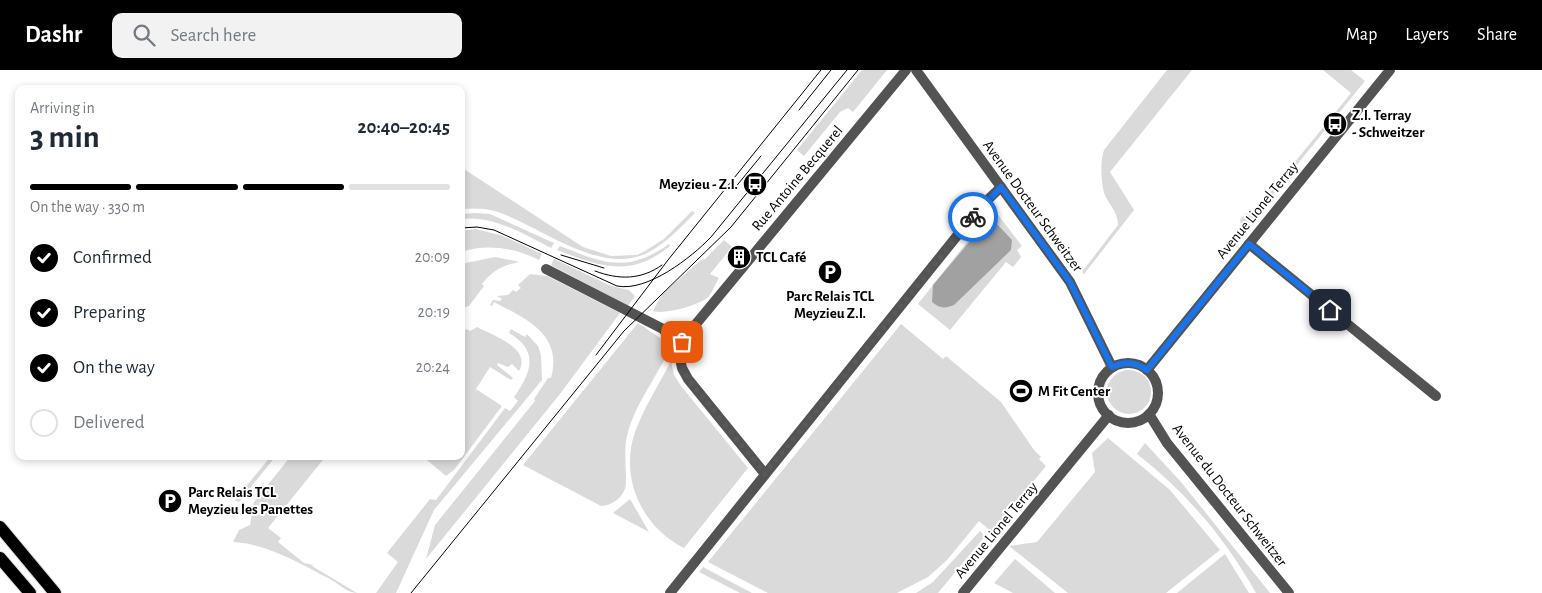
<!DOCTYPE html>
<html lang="en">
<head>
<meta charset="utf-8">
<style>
	:root { --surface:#fff; --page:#f2f2f3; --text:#1f2937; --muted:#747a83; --line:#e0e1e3; --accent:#000 }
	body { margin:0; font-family:"Alegreya Sans",sans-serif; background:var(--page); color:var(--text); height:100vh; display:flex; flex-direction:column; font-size:19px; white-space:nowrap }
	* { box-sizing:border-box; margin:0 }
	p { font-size:16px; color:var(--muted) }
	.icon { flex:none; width:28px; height:28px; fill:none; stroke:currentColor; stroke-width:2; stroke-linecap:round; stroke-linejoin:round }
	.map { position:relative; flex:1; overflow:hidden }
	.details { position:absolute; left:15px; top:15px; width:450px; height:375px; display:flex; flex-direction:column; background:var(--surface); border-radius:10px; box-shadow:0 2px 8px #0003 }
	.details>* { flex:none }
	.pin { position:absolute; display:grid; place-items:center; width:42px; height:42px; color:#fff; margin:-21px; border-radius:10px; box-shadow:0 2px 8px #0006 }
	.courier { position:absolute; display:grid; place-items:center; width:50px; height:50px; margin:-25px; border:4px solid #1a73e8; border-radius:50%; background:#fff; color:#222; box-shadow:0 1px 6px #0007 }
	.summary em { font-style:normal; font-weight:600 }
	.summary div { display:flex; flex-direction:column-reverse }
	.summary { display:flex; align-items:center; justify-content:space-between; height:85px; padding:0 15px }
	h1 { font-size:32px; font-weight:600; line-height:38px }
	.bar { display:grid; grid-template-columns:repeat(4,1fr); gap:8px 5px; align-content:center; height:60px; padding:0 15px }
	.bar i { height:6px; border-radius:4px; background:var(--line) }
	.bar .active { background:var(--accent) }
	.bar p { grid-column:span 4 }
	ol { padding:0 15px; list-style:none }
	li { display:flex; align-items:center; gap:15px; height:55px }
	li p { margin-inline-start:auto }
	li .icon { padding:5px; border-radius:50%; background:var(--accent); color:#fff; stroke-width:4 }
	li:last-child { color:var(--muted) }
	li i { width:28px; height:28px; border:2px solid var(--line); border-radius:50% }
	header { display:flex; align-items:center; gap:30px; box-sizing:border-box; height:70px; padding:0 25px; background:var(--accent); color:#fff }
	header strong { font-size:24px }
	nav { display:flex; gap:28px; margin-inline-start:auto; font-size:18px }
	.search { width:350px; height:45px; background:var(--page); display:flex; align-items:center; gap:12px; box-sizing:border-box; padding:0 18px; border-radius:10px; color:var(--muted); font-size:19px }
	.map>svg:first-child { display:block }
</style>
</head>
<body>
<header>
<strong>Dashr</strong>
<div class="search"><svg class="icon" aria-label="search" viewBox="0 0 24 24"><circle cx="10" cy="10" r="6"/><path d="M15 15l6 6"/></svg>Search here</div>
<nav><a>Map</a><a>Layers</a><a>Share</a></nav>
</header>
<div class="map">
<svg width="1542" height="523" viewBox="0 0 1542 523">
	<rect width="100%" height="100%" fill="#fff"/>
	<g fill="#dadada">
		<polygon points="862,0 887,0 853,42 848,38 840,42 804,86 797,80"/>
		<path d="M1167,0H1192L1110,102L1134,140L1084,204L1082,202L1118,155C1118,141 1108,134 1104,123C1101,111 1100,91 1104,80Z"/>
		<polygon points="1323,0 1351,0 1365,11 1227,181 1223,178 1241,155 1240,150 1246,143 1251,146 1351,23"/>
		<path d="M461,97L583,177L611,186L637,185L645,181L664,169L692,141L695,143C681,157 666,173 649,182C602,208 539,155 495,141C484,138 473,138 461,139Z"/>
		<polygon points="995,141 1022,176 1017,180 1021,187 1013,197 1006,192 950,260 918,234 989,144"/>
		<path d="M476,143L490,144L554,173L551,178C523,164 494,145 461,149V144Z"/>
		<path d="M476,159L503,166L542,184L539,190C515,178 487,173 461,182V161Z"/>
		<path d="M724,170L732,177L710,204L719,208C715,214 713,221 709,226C702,235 663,245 653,241L662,224L701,190L705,189Z"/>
		<path d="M669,174L670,176C631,208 601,197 557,180L560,176C603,193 627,204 669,174Z"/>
		<path d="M495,187L520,192C503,195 493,200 482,214L484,216L469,236L461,238V194Z"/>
		<polygon points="554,189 611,216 629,220 635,226 628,236 551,195"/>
		<path d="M530,204L547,206L620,243L560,324L426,489L435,455L535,331L534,329L548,308H551C563,264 526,249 494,232L492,236L490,235L493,230L500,231L502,229L497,226L508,225L513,220L516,222L521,218L518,215Z"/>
		<path d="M638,253L666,272L668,282C655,310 634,336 627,366C623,379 628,413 625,419C620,430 612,435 601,436L523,395Z"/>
		<polygon points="901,254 943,289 946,286 1001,332 1034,380 1041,387 1039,389 1046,396 992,462 979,451 947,490 928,507 897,523 768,523 708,492"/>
		<path d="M477,257C492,265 532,278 519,301L512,294L508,297L498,293L497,295L513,308L511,310L490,297L476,319L502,336L454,400L446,406L422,386H461V263L467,259L470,261Z"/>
		<path d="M511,259L525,267L527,264L538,276L541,285L542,310L434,440L396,523H376L398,492L387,483L430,429L436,430L505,338L510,341L518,331L514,327C531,303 540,281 509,263Z"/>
		<path d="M671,291L674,305L681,316L748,398L684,478C642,457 619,408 635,362C644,338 659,314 671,291Z"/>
		<circle cx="1129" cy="322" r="22"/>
		<polygon points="1108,368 1170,420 1220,480 1166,523 1068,523 1009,476 1037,472 1095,402 1092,383"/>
		<path d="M1145,373L1181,412L1270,523H1256C1226,469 1186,422 1137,384Z"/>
		<polygon points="271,386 276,386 239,432 235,430"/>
		<path d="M291,386H326L268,458L281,468L278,472L304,493L313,495L312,496L357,523C348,523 339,514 330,509C299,493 268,474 233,472L239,460L250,455L254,432Z"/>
		<polygon points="630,429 649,462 613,443"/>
		<polygon points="980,461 985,466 938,523 916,523 933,512"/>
		<polygon points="1225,484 1249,523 1177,523"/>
		<polygon points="1015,489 1055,523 1013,523 994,513"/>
		<polygon points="703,497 752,523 740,523 699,502"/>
	</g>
	<path fill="#a1a1a1" d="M987,151L996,153L1012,170L1011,180L954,235C944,239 939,238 932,232L933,215Z"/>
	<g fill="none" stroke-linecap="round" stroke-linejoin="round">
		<g stroke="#dbdbdb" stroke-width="14">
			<g id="primary">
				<polyline points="0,457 55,523"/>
				<polyline points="0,488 30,523"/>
			</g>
		</g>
		<g stroke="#535353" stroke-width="10">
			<polyline points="916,0 1070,212 1112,297"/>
			<polyline points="1249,174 1436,326"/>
			<polyline points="546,199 663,259 678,279"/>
			<circle cx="1128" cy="323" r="30"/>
			<polyline points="1147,300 1390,0"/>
			<polyline points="1149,344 1167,373 1289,523"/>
			<polyline points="765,404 688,309 682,298 678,279 691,260 906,0"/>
			<polyline points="670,523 981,136 1001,117"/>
			<polyline points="963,523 1109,345"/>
		</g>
		<use href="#primary" stroke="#000" stroke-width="12"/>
		<g stroke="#000" stroke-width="1">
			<polyline points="799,40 831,0"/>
			<polyline points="734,119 761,86"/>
			<path d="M461,158L477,157L494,160L617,216C647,222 691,188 711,167L847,0"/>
			<polyline points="561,185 604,198"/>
			<path d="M595,201C619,210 641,210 662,195"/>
			<polyline points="596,285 668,190 821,0"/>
			<polyline points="411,523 624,261 731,157 858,0"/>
		</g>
	</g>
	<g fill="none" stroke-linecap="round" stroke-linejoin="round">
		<polyline stroke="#595959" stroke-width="5" stroke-dasharray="0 9" points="682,272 678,279 679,285 688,309 765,404 973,147"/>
		<path stroke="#1a73e8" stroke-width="6" d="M973,147L1001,117L1070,212L1112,297C1125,291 1135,292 1147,300L1249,174L1330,240"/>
	</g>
	<defs>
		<g id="bus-disc" transform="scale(1.25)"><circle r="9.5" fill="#000" stroke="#fff"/><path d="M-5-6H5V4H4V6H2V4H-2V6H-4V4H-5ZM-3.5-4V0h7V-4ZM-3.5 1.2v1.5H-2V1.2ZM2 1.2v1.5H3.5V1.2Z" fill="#fff"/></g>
		<g id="building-disc" transform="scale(1.25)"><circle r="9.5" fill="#000" stroke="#fff"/><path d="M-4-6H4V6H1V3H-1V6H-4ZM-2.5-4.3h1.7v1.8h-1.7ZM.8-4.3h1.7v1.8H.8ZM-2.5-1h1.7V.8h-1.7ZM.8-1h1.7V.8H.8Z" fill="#fff"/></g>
		<g id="parking-disc" transform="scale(1.25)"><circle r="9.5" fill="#000" stroke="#fff"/><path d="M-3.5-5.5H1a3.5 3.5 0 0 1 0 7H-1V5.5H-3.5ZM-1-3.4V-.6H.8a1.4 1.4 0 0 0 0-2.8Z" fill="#fff"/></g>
		<g id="stadium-disc" transform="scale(1.25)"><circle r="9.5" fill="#000" stroke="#fff"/><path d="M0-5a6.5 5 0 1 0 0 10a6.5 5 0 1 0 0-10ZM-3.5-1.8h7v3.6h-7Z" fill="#fff"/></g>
	</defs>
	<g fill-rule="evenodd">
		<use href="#bus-disc" x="1335" y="54"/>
		<use href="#bus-disc" x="755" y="114"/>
		<use href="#building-disc" x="739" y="187"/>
		<use href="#parking-disc" x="830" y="202"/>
		<use href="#stadium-disc" x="1021" y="321"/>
		<use href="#parking-disc" x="170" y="431"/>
	</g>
	<g text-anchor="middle" stroke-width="4" stroke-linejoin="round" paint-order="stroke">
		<g font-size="15" font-weight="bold" fill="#000" stroke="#fff" text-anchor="start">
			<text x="1352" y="50">Z.I. Terray<tspan x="1352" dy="17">- Schweitzer</tspan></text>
			<text x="738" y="119" text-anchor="end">Meyzieu - Z.I.</text>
			<text x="756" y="192">TCL Café</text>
			<text x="830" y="231" text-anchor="middle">Parc Relais TCL<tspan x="830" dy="17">Meyzieu Z.I.</tspan></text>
			<text x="1038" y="326">M Fit Center</text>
			<text x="188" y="427">Parc Relais TCL<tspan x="188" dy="17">Meyzieu les Panettes</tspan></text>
		</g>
		<g font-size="15" fill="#000" stroke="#fff">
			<text transform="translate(797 108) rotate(-50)" y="5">Rue Antoine Becquerel</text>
			<text transform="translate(1033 136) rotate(54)" y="5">Avenue Docteur Schweitzer</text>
			<text transform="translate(1257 140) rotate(-51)" y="5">Avenue Lionel Terray</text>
			<text transform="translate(1230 425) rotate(52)" y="5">Avenue du Docteur Schweitzer</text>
			<text transform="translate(996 460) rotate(-50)" y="5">Avenue Lionel Terray</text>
		</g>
	</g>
</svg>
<div class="pin" style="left:682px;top:272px;background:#ea580c"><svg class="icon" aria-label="bag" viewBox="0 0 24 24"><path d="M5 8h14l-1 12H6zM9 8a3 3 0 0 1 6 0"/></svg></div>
<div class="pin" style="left:1330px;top:240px;background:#1f2937"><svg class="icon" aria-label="home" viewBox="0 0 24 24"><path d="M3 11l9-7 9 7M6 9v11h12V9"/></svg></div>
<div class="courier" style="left:973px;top:147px"><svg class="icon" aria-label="bike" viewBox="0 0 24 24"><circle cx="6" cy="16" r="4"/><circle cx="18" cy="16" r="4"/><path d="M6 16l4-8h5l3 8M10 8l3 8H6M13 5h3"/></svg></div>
<section class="details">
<div class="summary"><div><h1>3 min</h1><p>Arriving in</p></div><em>20:40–20:45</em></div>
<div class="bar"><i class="active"></i><i class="active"></i><i class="active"></i><i></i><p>On the way · 330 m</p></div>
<ol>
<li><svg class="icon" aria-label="check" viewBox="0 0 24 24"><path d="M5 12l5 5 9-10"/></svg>Confirmed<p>20:09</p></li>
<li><svg class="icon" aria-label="check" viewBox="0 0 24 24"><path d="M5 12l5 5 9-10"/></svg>Preparing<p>20:19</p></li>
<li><svg class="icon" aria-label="check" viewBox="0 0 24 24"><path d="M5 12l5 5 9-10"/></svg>On the way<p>20:24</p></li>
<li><i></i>Delivered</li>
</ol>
</section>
</div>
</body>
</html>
